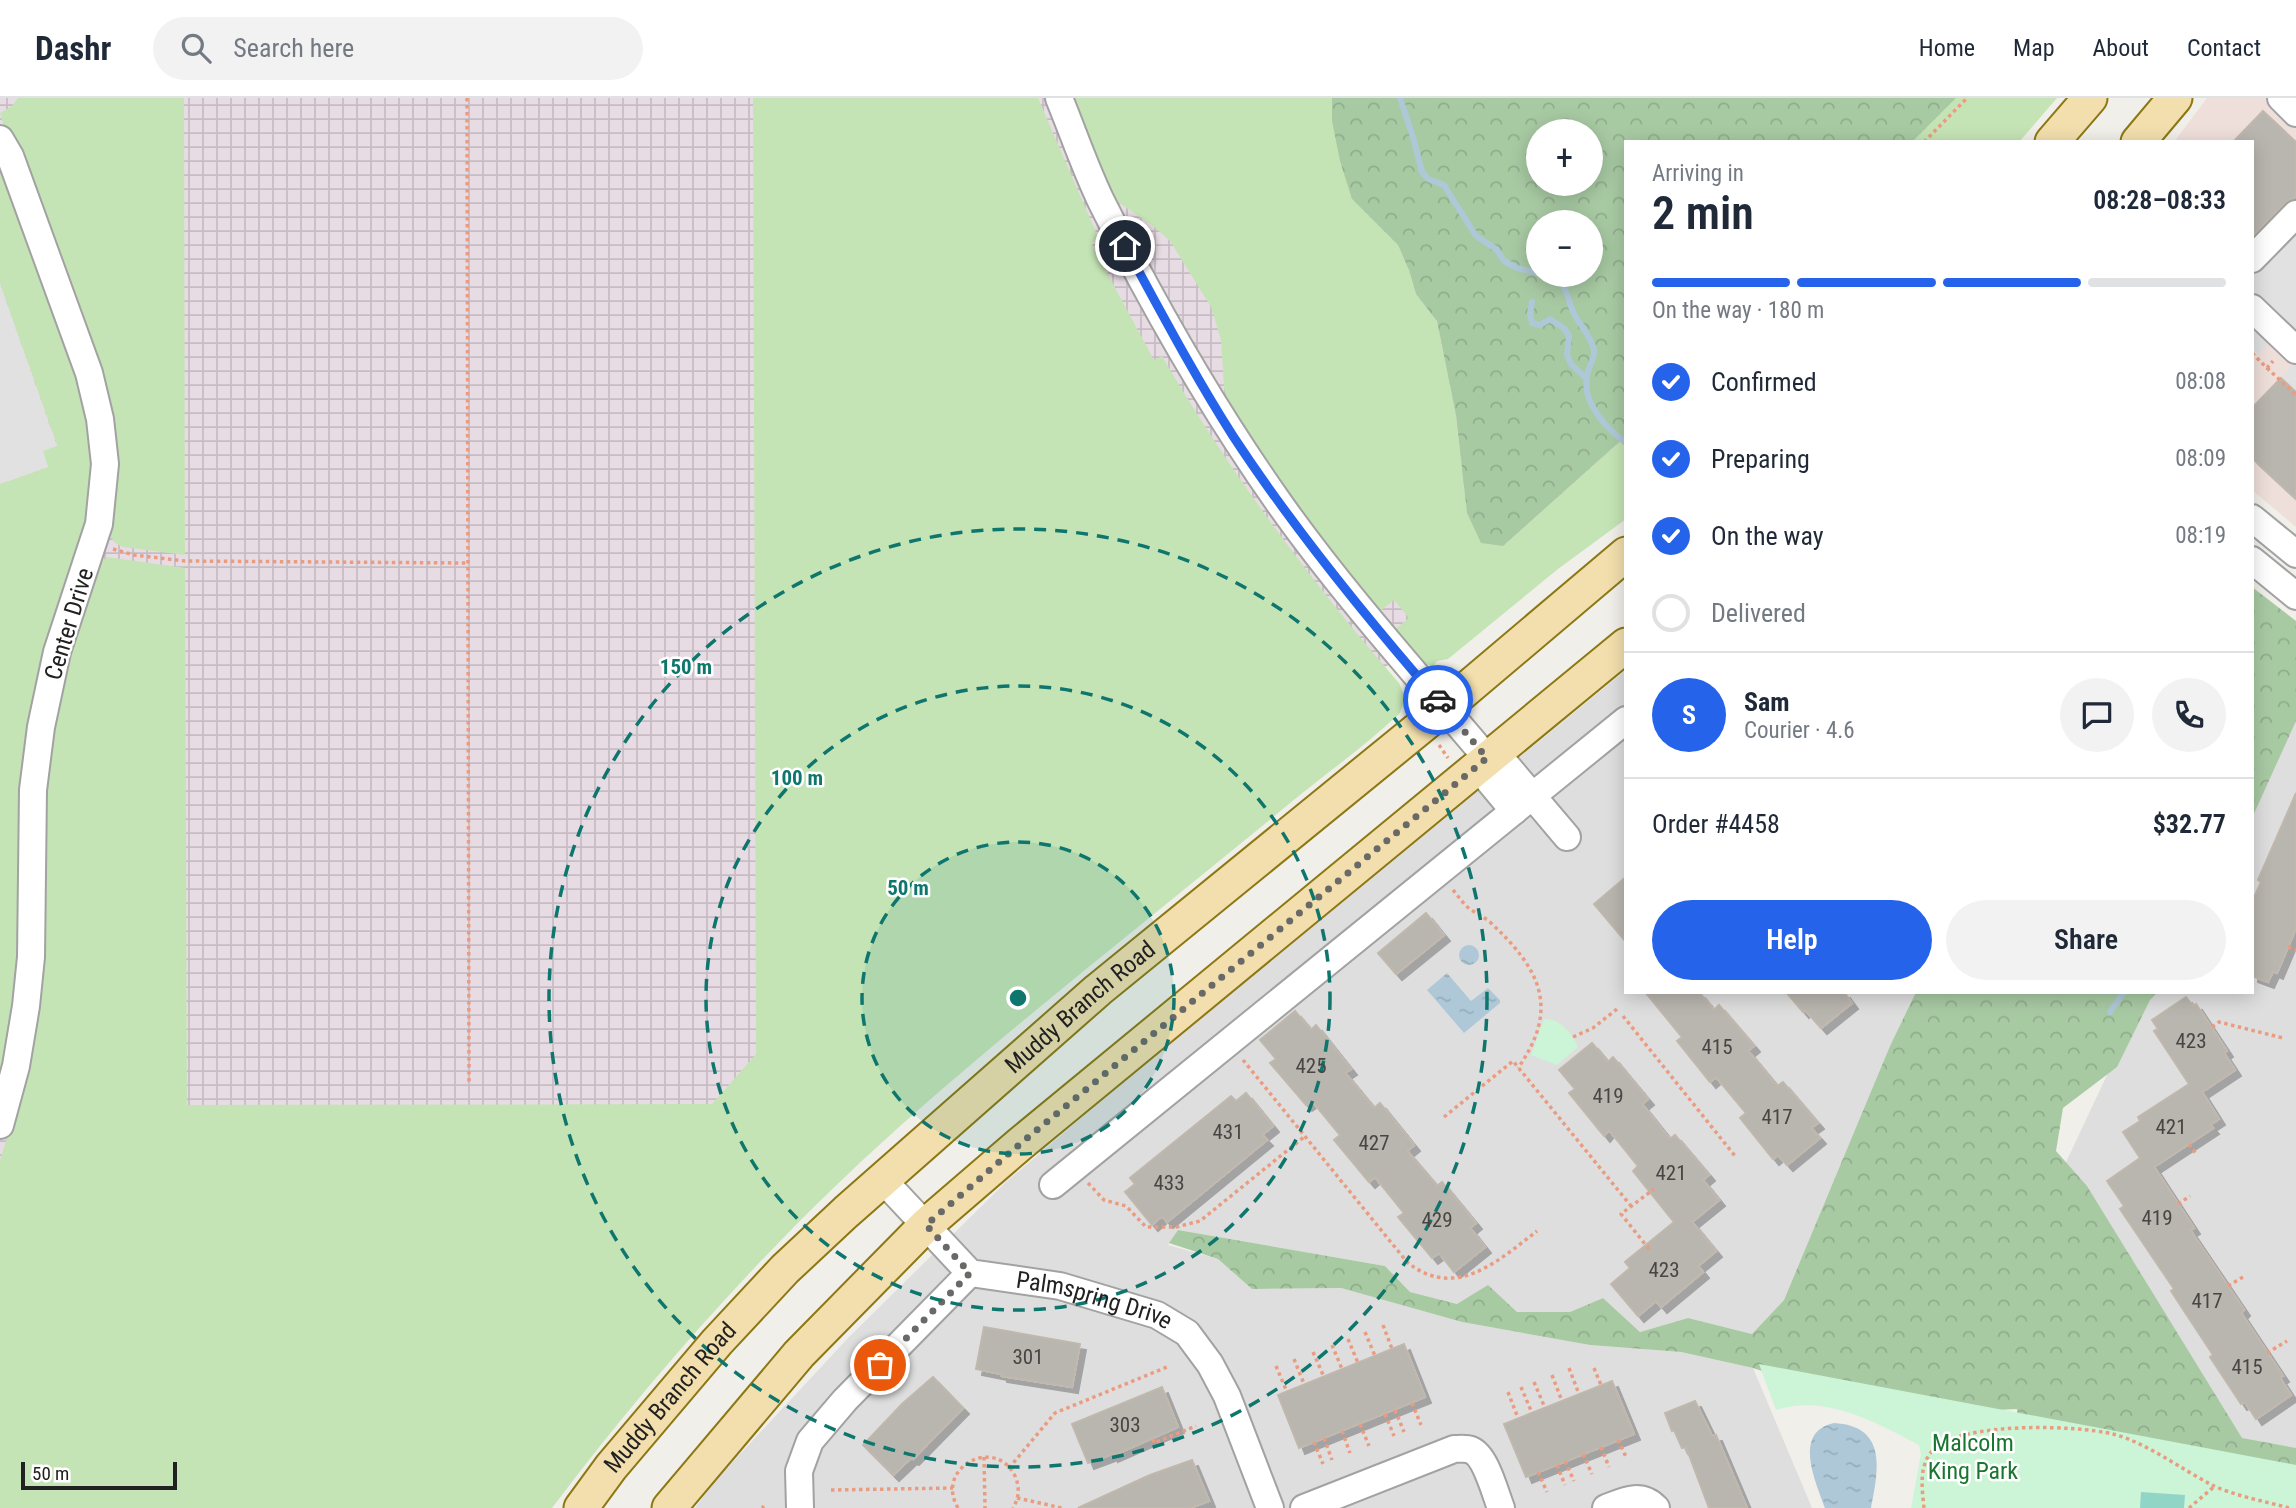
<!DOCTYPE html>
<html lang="en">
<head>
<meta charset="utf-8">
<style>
	:root { --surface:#fff; --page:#f2f2f3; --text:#1f2937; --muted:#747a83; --line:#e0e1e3; --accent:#2563eb }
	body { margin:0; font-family:"Roboto Condensed",sans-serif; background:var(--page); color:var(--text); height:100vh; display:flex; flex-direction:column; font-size:26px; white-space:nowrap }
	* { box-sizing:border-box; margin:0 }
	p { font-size:23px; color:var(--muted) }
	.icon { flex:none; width:38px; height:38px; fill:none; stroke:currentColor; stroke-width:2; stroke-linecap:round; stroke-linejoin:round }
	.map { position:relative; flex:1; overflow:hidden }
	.drawer { position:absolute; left:1624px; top:42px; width:630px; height:854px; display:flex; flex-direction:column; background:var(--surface); border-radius:0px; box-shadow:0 4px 18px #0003 }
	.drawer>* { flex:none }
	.controls { position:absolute; left:1526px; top:21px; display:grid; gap:14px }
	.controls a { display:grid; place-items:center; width:77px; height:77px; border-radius:50%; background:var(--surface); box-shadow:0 4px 18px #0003; font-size:35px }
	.scale { position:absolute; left:21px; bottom:18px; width:156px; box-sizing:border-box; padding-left:7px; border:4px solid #212121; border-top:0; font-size:19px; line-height:24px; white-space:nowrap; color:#212121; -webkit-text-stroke:5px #fff; paint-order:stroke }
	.pin { position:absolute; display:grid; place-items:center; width:60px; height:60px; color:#fff; margin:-30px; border:4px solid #fff; border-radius:50%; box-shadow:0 2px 7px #0007 }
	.courier { position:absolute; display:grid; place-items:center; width:70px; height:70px; margin:-35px; border:5px solid #2563eb; border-radius:50%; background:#fff; color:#222; box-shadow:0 2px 9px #0007 }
	.headline em { font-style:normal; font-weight:600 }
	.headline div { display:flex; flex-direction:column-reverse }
	.headline { display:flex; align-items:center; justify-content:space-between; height:119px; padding:0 28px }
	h1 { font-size:46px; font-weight:600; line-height:52px }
	.bar { display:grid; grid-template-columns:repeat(4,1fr); gap:10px 7px; align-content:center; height:84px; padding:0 28px }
	.bar i { height:9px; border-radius:5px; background:var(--line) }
	.bar .selected { background:var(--accent) }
	.bar p { grid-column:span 4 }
	.line { display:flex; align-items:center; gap:18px; padding:0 28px; border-top:2px solid var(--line) }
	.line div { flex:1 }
	.round { display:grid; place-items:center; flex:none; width:74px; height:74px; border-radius:37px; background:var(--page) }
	ol { padding:0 28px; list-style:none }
	li { display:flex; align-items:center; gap:21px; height:77px }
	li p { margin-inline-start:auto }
	li .icon { padding:7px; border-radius:50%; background:var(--accent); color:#fff; stroke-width:4 }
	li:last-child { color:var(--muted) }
	li i { width:38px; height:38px; border:4px solid var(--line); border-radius:50% }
	.cta { display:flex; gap:14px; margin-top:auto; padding:14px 28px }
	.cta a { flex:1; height:80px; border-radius:42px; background:var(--accent); color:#fff; font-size:28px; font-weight:600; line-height:80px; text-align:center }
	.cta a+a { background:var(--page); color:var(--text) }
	header { display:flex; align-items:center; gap:42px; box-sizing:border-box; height:98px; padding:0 35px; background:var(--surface); border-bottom:2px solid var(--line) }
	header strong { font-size:33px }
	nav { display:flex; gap:38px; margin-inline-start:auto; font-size:24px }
	.search { width:490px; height:63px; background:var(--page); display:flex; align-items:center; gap:18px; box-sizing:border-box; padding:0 24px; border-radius:38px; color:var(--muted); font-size:26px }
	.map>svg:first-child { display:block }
</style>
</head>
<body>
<header>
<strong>Dashr</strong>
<div class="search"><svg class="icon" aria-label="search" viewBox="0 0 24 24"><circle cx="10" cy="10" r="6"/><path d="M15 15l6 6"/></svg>Search here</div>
<nav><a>Home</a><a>Map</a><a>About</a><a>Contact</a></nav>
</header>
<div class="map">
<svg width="2296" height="1410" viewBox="0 0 2296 1410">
	<defs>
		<pattern id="industrial-grid" width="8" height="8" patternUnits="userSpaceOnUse" patternTransform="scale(1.75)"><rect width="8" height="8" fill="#e8dce4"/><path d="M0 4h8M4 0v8" fill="none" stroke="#c7bcc3"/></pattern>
		<pattern id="forest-crowns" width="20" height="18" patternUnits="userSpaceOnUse" patternTransform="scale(1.75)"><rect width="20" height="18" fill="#a8caa3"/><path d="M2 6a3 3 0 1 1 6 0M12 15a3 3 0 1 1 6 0" fill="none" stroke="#90ad8c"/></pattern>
		<pattern id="water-ripples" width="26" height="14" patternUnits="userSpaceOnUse" patternTransform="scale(1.75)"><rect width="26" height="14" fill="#afc8d8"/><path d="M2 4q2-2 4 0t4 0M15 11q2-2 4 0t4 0" fill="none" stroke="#96acb9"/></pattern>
		<filter id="shadow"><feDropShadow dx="6" dy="6" stdDeviation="0" flood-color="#0004"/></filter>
	</defs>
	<rect width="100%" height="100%" fill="#f0efe9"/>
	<g fill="#dfdede">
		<polygon points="1626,572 1626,894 1916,894 1891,946 1784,1202 1752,1236 1688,1220 1640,1234 1603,1200 1570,1214 1517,1214 1488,1188 1457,1206 1410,1194 1385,1168 1178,1132 1168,1147 1218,1161 1252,1191 1341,1190 1462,1224 1590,1247 1681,1254 1753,1270 1812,1410 695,1410 714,1384 849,1239 1006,1084 1146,965"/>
		<polygon points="2296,574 2296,1357 2218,1342 2060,1077 2146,894 2252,894 2252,668"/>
	</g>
	<polygon fill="#efdfdb" points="2207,0 2296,0 2296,429 2252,392 2252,44 2174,44"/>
	<path fill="url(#industrial-grid)" fill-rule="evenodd" d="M0,0H1980L1938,44H1626V348L1376,578L970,906L0,1410ZM1538,33H1591V86H1538ZM1538,124H1591V177H1538Z"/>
	<g fill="#c5e4b5">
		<path d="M18,0H184L185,457L123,449C102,441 110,420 112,403L15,44L3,26L0,15L12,8Z"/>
		<path d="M753,0H1038L1099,141L1091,145L1154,262L1162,258C1230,375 1310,482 1399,585L1405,600L1400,615C1362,651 1318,681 1278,715C1160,812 1040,906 925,1006C786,1127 663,1263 552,1410H0V1062L12,1024L44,695L61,582L100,466L107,459L185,470L187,1007L712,1006L756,956Z"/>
		<polygon points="1071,0 1332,0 1332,23 1352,101 1398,147 1409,172 1416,196 1437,223 1456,317 1467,415 1503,448 1626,338 1626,421 1558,471 1448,561 1437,563 1433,569 1422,564 1394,532 1409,520 1394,502 1379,514 1277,380 1228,305 1224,290 1221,242 1211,209 1170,143 1153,128 1118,104 1109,88"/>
		<polygon points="1956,0 2057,0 2019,44 1912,44"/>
		<path d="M0,67L77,280C88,320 94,359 90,401C85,446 64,489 50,533C37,575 27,620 22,663C15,723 22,784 19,844C17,888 10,932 0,976V386L48,369L42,352L57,347L0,186Z"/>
	</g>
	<g fill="url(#forest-crowns)" fill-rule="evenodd">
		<path d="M1332,0H1956L1912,44H1626V338L1503,448L1481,445L1467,415L1456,317L1437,223L1416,196L1409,172L1398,147L1352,101L1340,63L1332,23ZM1538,33H1591V86H1538ZM1538,124H1591V177H1538Z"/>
		<polygon points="2252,489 2296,523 2296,623 2252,720"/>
		<polygon points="1916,894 2158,894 2150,902 2117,969 2063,1010 2056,1053 2087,1088 2242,1340 2296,1350 2296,1410 2019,1338 2017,1311 1937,1315 1850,1302 1753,1270 1681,1254 1590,1247 1462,1224 1341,1190 1252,1191 1218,1161 1169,1145 1178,1132 1385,1168 1410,1194 1457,1206 1488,1187 1517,1214 1570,1214 1603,1200 1640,1234 1688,1220 1752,1236 1784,1202 1890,948"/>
	</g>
	<g fill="#ccf4d6">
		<path d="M1544,921C1561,921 1571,934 1578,949L1557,967L1531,957Z"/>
		<path d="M1759,1266L2296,1367V1410H1911L1921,1356L1919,1347C1875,1324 1826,1296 1776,1312Z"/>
	</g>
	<polygon fill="#91d5c6" points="2141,1394 2185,1397 2184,1410 2140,1410"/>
	<g fill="#e1e1e1">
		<polygon points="2296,135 2296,292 2282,279 2294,264 2270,244 2259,256 2252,250 2252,180"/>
		<polygon points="0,186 57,348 43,353 48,369 0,386"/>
	</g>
	<g fill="url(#water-ripples)">
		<circle cx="1469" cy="857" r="10"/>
		<polygon points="1447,875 1471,903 1488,890 1500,902 1500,905 1464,935 1427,892"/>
		<path d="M1834,1325C1887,1328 1879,1371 1871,1410H1825C1816,1384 1792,1334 1834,1325Z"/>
	</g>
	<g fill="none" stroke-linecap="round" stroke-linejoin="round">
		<g stroke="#afc8d8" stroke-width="6">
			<polyline points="1400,0 1413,39 1422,74 1428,81 1444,87 1476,138 1496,151 1504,163 1517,170 1538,175"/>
			<path d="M1546,177C1566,181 1567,198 1573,214C1579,226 1591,238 1594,252C1595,262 1588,268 1587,278C1582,305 1606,330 1626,345"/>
			<polyline points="1532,204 1530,216 1532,225 1540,227 1550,221 1565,231 1569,238 1567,257 1571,266 1586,280"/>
			<polyline points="2110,914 2124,894"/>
		</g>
	</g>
	<g fill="#b9b5af" stroke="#c0b8ad" stroke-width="2" filter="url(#shadow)">
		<polygon points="2263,13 2296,44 2296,98 2285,105 2252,138 2252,44 2233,44"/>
		<polygon points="2281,280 2296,294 2296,401 2252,360 2252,310"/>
		<polygon points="2296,695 2296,830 2277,875 2273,873 2268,884 2252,878 2252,804 2261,784 2258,782"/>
		<polygon points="1626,779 1626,844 1594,806"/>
		<polygon points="1426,815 1444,837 1396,876 1378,855"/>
		<polygon points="1645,894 1699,894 1714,912 1719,907 1754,948 1748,953 1777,988 1783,984 1818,1025 1811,1030 1820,1040 1787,1067 1778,1057 1773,1061 1740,1020 1746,1015 1716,979 1710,984 1677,943 1682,939"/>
		<polygon points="1786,894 1844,894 1852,905 1821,930 1805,912 1803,914"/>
		<polygon points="2186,899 2193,908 2196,906 2227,953 2224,955 2235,972 2202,994 2219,1021 2210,1027 2213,1030 2154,1069 2194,1130 2190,1132 2244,1212 2241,1215 2283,1278 2280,1280 2291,1297 2256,1321 2245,1304 2241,1306 2210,1259 2213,1257 2171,1193 2174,1191 2120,1111 2124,1108 2107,1083 2140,1060 2123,1034 2140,1023 2138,1019 2189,986 2154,933 2158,931 2152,922"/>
		<polygon points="1295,913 1311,932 1316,927 1351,971 1345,975 1359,992 1374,1010 1380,1005 1414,1047 1407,1053 1437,1088 1442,1084 1476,1125 1470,1130 1485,1149 1454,1174 1439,1155 1432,1160 1398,1119 1404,1115 1375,1079 1369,1084 1334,1042 1340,1037 1312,1003 1306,1007 1270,965 1276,961 1260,942"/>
		<polygon points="1592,945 1608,964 1613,959 1648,1001 1642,1006 1670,1041 1675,1037 1709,1077 1703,1082 1719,1102 1692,1124 1716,1153 1698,1168 1703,1174 1661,1209 1656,1203 1638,1218 1611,1186 1630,1170 1625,1164 1674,1124 1633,1073 1638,1068 1609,1032 1604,1038 1569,995 1575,991 1559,972"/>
		<polygon points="1246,995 1273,1028 1262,1037 1267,1042 1167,1124 1162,1118 1152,1127 1125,1094 1135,1086 1130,1080 1231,998 1236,1003"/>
		<polygon points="984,1229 1080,1246 1072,1289 1001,1278 1001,1276 976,1271"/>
		<polygon points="1404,1246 1425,1299 1299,1350 1278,1297"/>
		<polygon points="933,1279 963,1310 913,1361 911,1360 893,1377 863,1347 902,1306"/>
		<polygon points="1612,1283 1634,1336 1526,1379 1504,1326"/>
		<polygon points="1162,1289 1178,1329 1112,1358 1112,1356 1088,1365 1072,1326"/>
		<polygon points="1695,1303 1712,1338 1716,1337 1747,1410 1709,1410 1686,1349 1682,1350 1674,1332 1672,1333 1665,1315"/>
		<polygon points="1192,1362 1209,1403 1190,1410 1078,1410 1150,1377"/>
	</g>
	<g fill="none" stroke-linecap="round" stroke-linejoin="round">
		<g stroke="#a2a2a2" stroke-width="30">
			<g id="minor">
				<path d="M1059,0C1073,34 1085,70 1101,103C1153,207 1212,310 1279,405C1342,494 1416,576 1487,660L1507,668L1567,739"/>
				<polyline points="2281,0 2296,15"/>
				<polyline points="0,41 10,58 89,275 100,321 105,366 99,426 57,554 41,629 33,692 31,859 26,908 16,968 0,1027"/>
				<polyline points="2252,161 2296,116"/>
				<polyline points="2252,210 2296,252"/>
				<polyline points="2252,420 2296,456"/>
				<polyline points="2252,462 2296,498"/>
				<polyline points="1487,660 1489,683 1514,713"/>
				<path id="s1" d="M882,1081L970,1175L1060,1188L1157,1217L1187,1235L1210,1266L1227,1298L1270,1410"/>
				<polyline points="1053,1087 1626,622"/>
				<polyline points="800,1410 799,1373 810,1343 845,1302 970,1175"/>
				<path d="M1304,1410L1454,1351C1459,1351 1466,1350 1471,1352C1486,1358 1495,1395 1501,1410"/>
				<path d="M1606,1410C1624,1403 1641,1394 1656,1410"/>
			</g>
		</g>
		<g stroke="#8c7712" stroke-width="37">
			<g id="major">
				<polyline points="2052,44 2090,0"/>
				<polyline points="2138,44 2175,0"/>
				<path id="s2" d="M581,1410L611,1369L717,1244L785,1171L846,1114L1098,892L1444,610L1626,456"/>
				<polyline points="669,1410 799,1256 926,1127 1020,1046 1626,547"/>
			</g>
		</g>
		<g stroke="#ea9c80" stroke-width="3.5" stroke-dasharray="3.5 3.5" stroke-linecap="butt">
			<polyline points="467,0 469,986"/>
			<polyline points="1924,44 1967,0"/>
			<polyline points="2252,255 2267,270 2273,263"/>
			<polyline points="2267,270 2296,297"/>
			<polyline points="113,451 134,457 185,463 468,465"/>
			<polyline points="1439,647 1448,660"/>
			<path d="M1453,792C1459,799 1464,807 1471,812C1478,816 1484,819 1490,824C1539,870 1561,909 1518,970"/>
			<polyline points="2288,849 2296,852"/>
			<polyline points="1623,918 1735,1058"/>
			<polyline points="2212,929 2219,924 2283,940"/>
			<polyline points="1573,939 1593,930 1617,911"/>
			<path d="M1243,962L1407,1164C1455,1203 1498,1163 1537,1133"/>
			<polyline points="1444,1019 1513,963 1631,1108"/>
			<polyline points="2189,1046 2197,1057"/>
			<polyline points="1088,1085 1104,1102 1126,1108 1146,1129 1176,1129 1200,1123 1304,1039"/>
			<polyline points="2178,1106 2190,1098"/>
			<polyline points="1649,1151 1621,1116 1654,1091"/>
			<polyline points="2228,1188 2243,1179"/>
			<polyline points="1383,1227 1392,1251"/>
			<polyline points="1365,1234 1375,1258"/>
			<polyline points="1348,1241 1358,1265"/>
			<polyline points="1332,1247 1342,1271"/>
			<polyline points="1313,1254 1324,1279"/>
			<polyline points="2267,1255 2287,1243"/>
			<polyline points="1294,1261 1304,1286"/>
			<polyline points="1276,1268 1287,1294"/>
			<polyline points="1569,1270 1579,1296"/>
			<polyline points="1594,1270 1601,1287"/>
			<polyline points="1552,1277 1562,1303"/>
			<polyline points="1534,1284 1545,1310"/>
			<polyline points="1521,1289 1532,1315"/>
			<polyline points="1508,1294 1518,1320"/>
			<polyline points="1412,1305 1421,1327"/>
			<polyline points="1395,1312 1404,1334"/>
			<polyline points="1385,1316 1394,1338"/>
			<polyline points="1360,1326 1369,1348"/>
			<polyline points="1342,1333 1350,1355"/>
			<polyline points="1324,1340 1332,1362"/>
			<polyline points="1153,1341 1154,1345 1196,1328"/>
			<polyline points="1618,1342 1627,1361"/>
			<polyline points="1314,1344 1323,1366"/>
			<polyline points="1601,1349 1609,1369"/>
			<polyline points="1583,1356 1592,1376"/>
			<polyline points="984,1359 985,1410"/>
			<polyline points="1565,1363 1574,1383"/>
			<polyline points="1557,1367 1565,1387"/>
			<polyline points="1009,1370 1055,1315 1167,1269"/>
			<polyline points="1538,1374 1547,1394"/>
			<polyline points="831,1392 953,1390"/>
			<polyline points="1017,1400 1062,1410"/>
			<polyline points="762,1410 764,1408"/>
			<path d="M958,1410C934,1370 995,1337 1015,1378C1020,1389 1019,1400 1013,1410"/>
			<path d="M1924,1410C1922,1389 1918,1366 1935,1350C1964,1324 2076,1327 2113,1336C2147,1345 2181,1371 2212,1387C2235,1398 2264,1403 2289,1410"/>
			<polyline points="2189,1410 2215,1388"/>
		</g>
		<use href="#minor" stroke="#fff" stroke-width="26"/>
		<use href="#major" stroke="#f2dfad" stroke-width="33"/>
	</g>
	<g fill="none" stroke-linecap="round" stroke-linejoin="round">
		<polyline stroke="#696967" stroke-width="7" stroke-dasharray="0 12.6" points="880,1267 970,1175 926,1127 1020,1046 1487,660 1438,602"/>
		<path stroke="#2563eb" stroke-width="9" d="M1125,148C1160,212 1194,277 1233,338C1294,431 1365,518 1438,602"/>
	</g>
	<circle cx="1018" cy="900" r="156" fill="#0f766e" fill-opacity=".12"/>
	<g fill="none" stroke="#0f766e" stroke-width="3.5" stroke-dasharray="12 9">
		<circle cx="1018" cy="900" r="156"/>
		<circle cx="1018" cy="900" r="312"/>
		<circle cx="1018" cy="900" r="469"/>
	</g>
	<g text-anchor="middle" stroke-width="5" stroke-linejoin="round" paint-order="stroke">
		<g font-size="21" fill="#474644">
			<text x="2191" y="950">423</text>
			<text x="1717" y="956">415</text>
			<text x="1311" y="975">425</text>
			<text x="1608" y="1005">419</text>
			<text x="1777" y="1026">417</text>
			<text x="2171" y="1036">421</text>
			<text x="1228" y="1041">431</text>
			<text x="1374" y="1052">427</text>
			<text x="1671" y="1082">421</text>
			<text x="1169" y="1092">433</text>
			<text x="2157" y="1127">419</text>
			<text x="1437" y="1129">429</text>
			<text x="1664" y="1179">423</text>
			<text x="2207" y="1210">417</text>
			<text x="1028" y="1266">301</text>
			<text x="2247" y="1276">415</text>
			<text x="1125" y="1334">303</text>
		</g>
		<g font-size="24" fill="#212121" stroke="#fff">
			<text transform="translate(69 526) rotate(-73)" y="8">Center Drive</text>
			<text dy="8" stroke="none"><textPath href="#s2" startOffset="709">Muddy Branch Road</textPath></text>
			<text dy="8" stroke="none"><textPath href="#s1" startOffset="256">Palmspring Drive</textPath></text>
			<text dy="8" stroke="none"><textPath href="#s2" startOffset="142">Muddy Branch Road</textPath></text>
		</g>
		<g font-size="24" fill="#19752f" stroke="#fff">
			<text x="1973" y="1353">Malcolm<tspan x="1973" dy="28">King Park</tspan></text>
		</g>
	</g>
	<circle cx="1018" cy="900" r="10" fill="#0f766e" stroke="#fff" stroke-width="3.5"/>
	<g font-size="21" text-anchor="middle" font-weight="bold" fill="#0f766e" stroke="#fff" stroke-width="5" stroke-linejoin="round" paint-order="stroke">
		<text x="686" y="576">150 m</text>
		<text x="797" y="687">100 m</text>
		<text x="908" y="797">50 m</text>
	</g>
</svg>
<div class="controls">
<a>+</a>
<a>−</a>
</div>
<div class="scale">50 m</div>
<div class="pin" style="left:880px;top:1267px;background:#ea580c"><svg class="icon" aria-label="bag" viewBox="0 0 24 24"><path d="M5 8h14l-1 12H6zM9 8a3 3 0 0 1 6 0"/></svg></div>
<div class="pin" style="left:1125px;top:148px;background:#1f2937"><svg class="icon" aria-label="home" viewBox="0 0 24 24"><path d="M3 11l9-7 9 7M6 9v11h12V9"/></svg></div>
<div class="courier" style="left:1438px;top:602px"><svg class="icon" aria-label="car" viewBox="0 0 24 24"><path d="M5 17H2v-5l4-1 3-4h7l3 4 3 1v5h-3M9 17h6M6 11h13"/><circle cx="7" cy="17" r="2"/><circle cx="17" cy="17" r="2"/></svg></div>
<section class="drawer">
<div class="headline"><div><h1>2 min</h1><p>Arriving in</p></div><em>08:28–08:33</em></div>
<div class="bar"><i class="selected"></i><i class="selected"></i><i class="selected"></i><i></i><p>On the way · 180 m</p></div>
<ol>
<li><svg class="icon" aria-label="check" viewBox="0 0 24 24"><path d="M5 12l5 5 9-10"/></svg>Confirmed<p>08:08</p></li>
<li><svg class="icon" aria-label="check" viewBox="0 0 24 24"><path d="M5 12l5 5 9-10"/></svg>Preparing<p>08:09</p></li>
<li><svg class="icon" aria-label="check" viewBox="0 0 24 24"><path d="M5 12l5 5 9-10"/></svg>On the way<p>08:19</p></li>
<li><i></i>Delivered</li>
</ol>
<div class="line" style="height:126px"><b class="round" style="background:var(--accent);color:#fff">S</b><div><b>Sam</b><p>Courier · 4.6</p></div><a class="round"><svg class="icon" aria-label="chat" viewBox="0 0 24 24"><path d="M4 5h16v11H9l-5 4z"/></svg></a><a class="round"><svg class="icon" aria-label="phone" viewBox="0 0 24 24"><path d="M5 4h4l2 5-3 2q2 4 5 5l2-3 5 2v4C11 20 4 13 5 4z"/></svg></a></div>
<div class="line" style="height:91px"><div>Order #4458</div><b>$32.77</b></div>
<div class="cta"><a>Help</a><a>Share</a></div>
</section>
</div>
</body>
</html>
